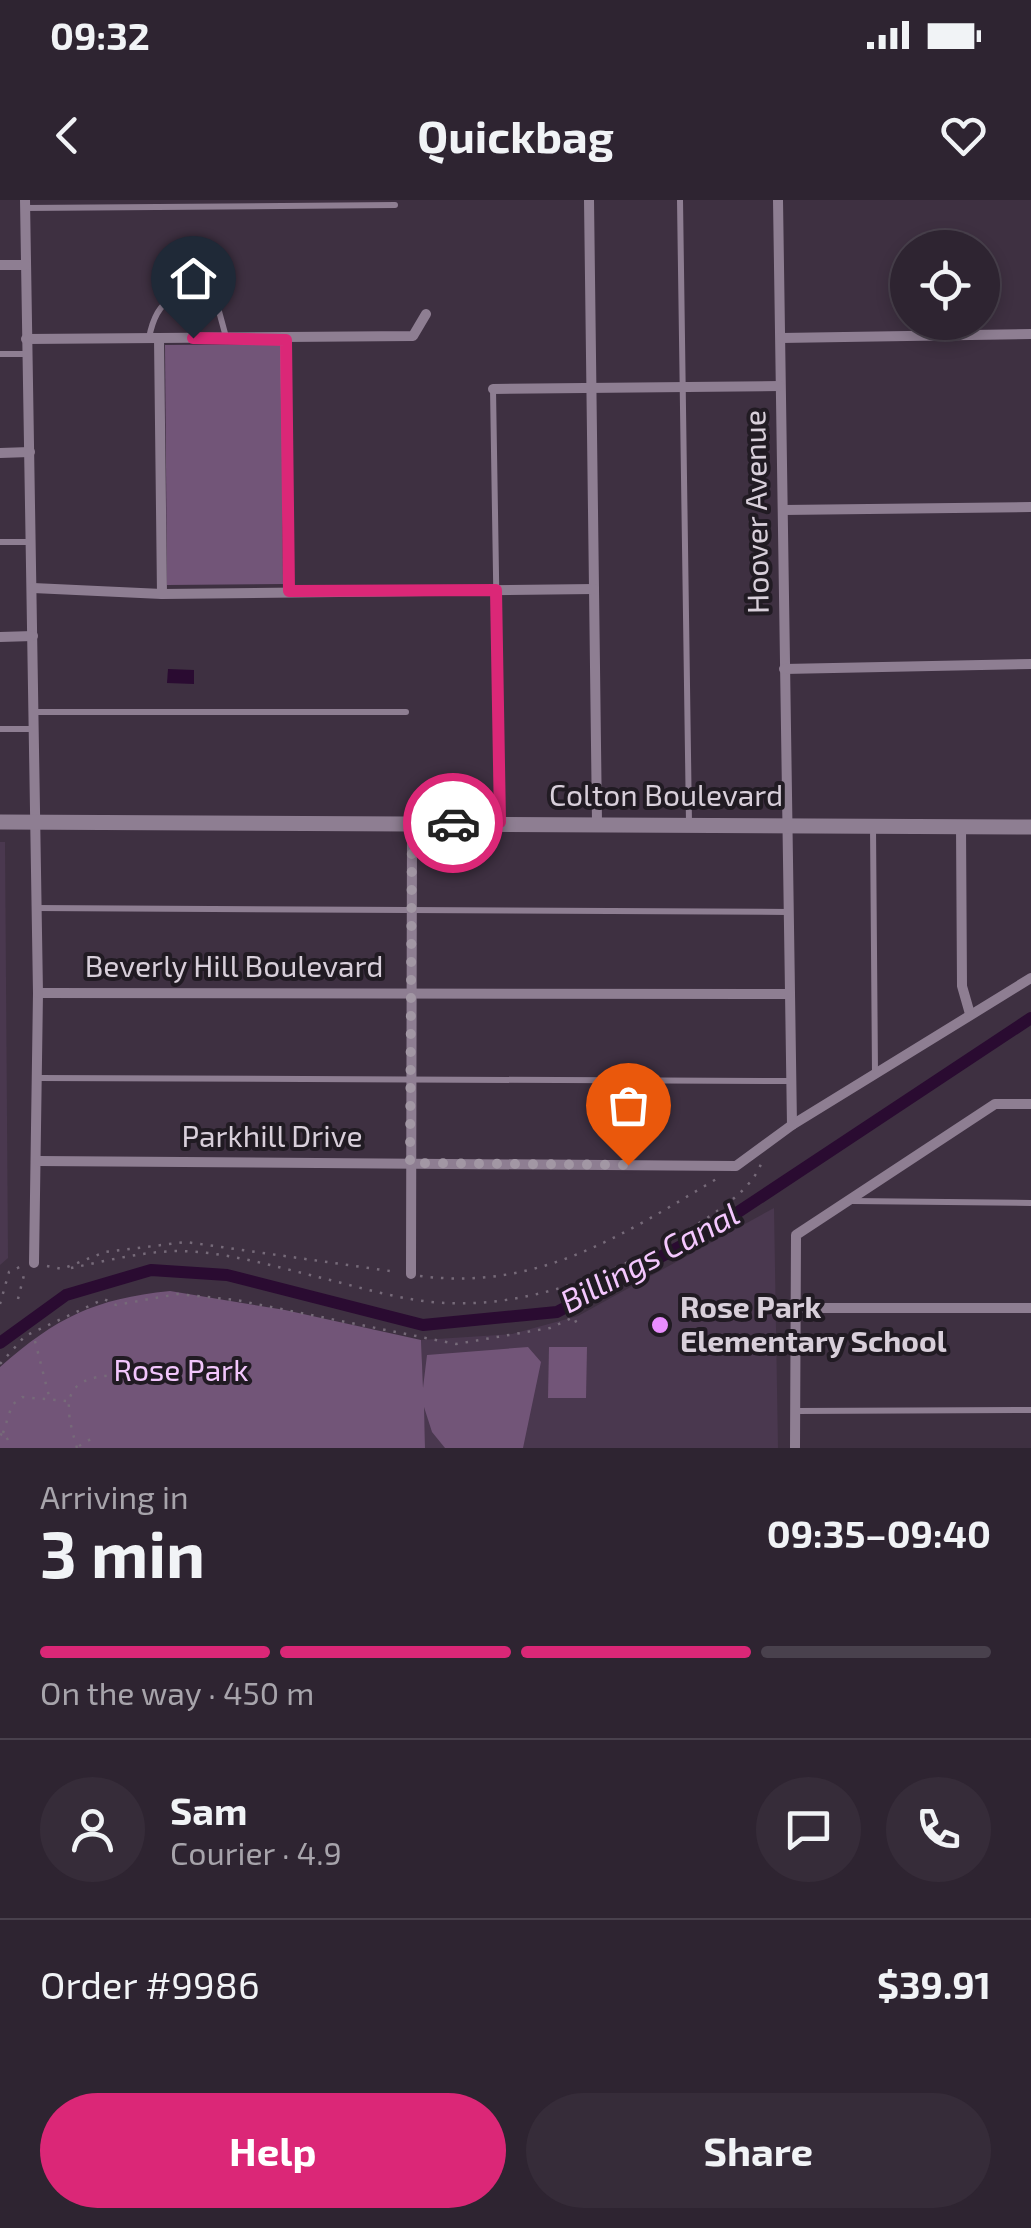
<!DOCTYPE html>
<html lang="en">
<head>
<meta charset="utf-8">
<style>
	:root { --surface:#2e2431; --page:#362c39; --text:#f1f3f6; --muted:#a7a4ab; --line:#49414d; --accent:#db2777 }
	body { margin:0; font-family:"Exo 2",sans-serif; background:var(--page); color:var(--text); height:100vh; display:flex; flex-direction:column; font-size:38px; white-space:nowrap }
	* { box-sizing:border-box; margin:0 }
	p { font-size:32px; color:var(--muted) }
	.icon { flex:none; width:55px; height:55px; fill:none; stroke:currentColor; stroke-width:2; stroke-linecap:round; stroke-linejoin:round }
	.map { position:relative; height:1248px; overflow:hidden }
	.side { display:flex; flex-direction:column; background:var(--surface); flex:1 }
	.side>* { flex:none }
	.controls { position:absolute; left:890px; top:30px; display:grid; gap:20px }
	.controls a { display:grid; place-items:center; width:110px; height:110px; border-radius:50%; background:var(--surface); box-shadow:0 5px 15px #0003,0 0 0 2px var(--line); font-size:50px }
	.pin { position:absolute; display:grid; place-items:center; width:85px; height:85px; color:#fff; margin:-102px -42px; border-radius:50% 50% 50% 0; rotate:-45deg; box-shadow:0 0 10px #0007 }
	.pin .icon { rotate:45deg }
	.courier { position:absolute; display:grid; place-items:center; width:100px; height:100px; margin:-50px; border:8px solid #db2777; border-radius:50%; background:#fff; color:#222; box-shadow:0 2px 12px #0007 }
	.overview em { font-style:normal; font-weight:700 }
	.overview div { display:flex; flex-direction:column-reverse }
	.overview { display:flex; align-items:center; justify-content:space-between; height:170px; padding:0 40px }
	h1 { font-size:65px; font-weight:700; line-height:75px }
	.bar { display:grid; grid-template-columns:repeat(4,1fr); gap:15px 10px; align-content:center; height:120px; padding:0 40px }
	.bar i { height:12px; border-radius:8px; background:var(--line) }
	.bar .selected { background:var(--accent) }
	.bar p { grid-column:span 4 }
	.line { display:flex; align-items:center; gap:25px; padding:0 40px; border-top:2px solid var(--line) }
	.line div { flex:1 }
	.round { display:grid; place-items:center; flex:none; width:105px; height:105px; border-radius:52px; background:var(--page) }
	.action { display:flex; gap:20px; margin-top:auto; padding:20px 40px }
	.action a { flex:1; height:115px; border-radius:60px; background:var(--accent); color:#fff; font-size:40px; font-weight:700; line-height:115px; text-align:center }
	.action a+a { background:var(--page); color:var(--text) }
	.status { display:flex; justify-content:space-between; align-items:center; height:70px; padding:0 50px; background:var(--surface); direction:ltr }
	.status svg { height:28px; fill:currentColor }
	header { display:flex; justify-content:space-between; align-items:center; height:130px; padding:0 40px; background:var(--surface); font-size:45px; font-weight:700 }
	.map>svg:first-child { display:block }
</style>
</head>
<body>
<div class="status"><b>09:32</b><svg viewBox="0 0 49 12"><path d="M0 12V9h3v3zM5 12V6h3v6zM10 12V3h3v9zM15 12V0h3v12zM26 1h20v11H26zM47 4h2v5h-2z"/></svg></div>
<header><svg class="icon" aria-label="back" viewBox="0 0 24 24"><path d="M15 5l-7 7 7 7"/></svg>Quickbag<svg class="icon" aria-label="heart" viewBox="0 0 24 24"><path d="M12 20l-8-8c-3-5 5-10 8-4 3-6 11-1 8 4z"/></svg></header>
<div class="map">
<svg width="1031" height="1248" viewBox="0 0 1031 1248">
	<rect width="100%" height="100%" fill="#3e3041"/>
	<g fill="#4a384f">
		<polygon points="0,642 5,642 8,1058 0,1065"/>
		<polygon points="774,1008 778,1248 425,1248 421,1140 512,1134 578,1116"/>
	</g>
	<g fill="#725578">
		<polygon points="281,144 283,384 167,385 165,145"/>
		<path d="M170,1091L285,1110L421,1140L423,1188L427,1155L528,1147L541,1162L523,1248H445L432,1232L424,1207L425,1248H0V1167C57,1117 94,1099 170,1091Z"/>
		<polygon points="549,1147 587,1147 586,1198 548,1198"/>
	</g>
	<polygon fill="#2a0b31" points="168,469 194,470 194,484 167,483"/>
	<g fill="none" stroke-linecap="round" stroke-linejoin="round">
		<polyline stroke="#2a0b31" stroke-width="12" points="0,1143 66,1095 151,1070 227,1075 423,1125 557,1112 711,1030 1031,818"/>
		<g stroke="#766a79" stroke-width="2.5" stroke-dasharray="2.5 8" stroke-linecap="butt">
			<polyline points="47,1066 62,1069 105,1052 186,1042 397,1072"/>
			<path d="M71,1068C105,1061 141,1052 176,1051C223,1051 273,1066 318,1077C359,1087 403,1101 445,1103C526,1107 607,1077 676,1037C704,1020 749,995 761,964"/>
			<path d="M420,1076C538,1091 621,1036 718,978"/>
			<polyline points="18,1099 25,1071"/>
			<polyline points="0,1104 9,1072 24,1065"/>
			<polyline points="35,1141 49,1196"/>
			<polyline points="0,1164 25,1136 104,1099 116,1105 178,1094 236,1100 456,1144 550,1128 574,1117 578,1127"/>
			<polyline points="3,1233 12,1205 22,1197 67,1201"/>
			<polyline points="0,1234 9,1238 0,1243"/>
			<polyline points="79,1246 94,1237"/>
			<path d="M77,1248C64,1204 60,1178 115,1175"/>
		</g>
		<g stroke="#8e7e92" stroke-width="6">
			<polyline points="680,0 689,623"/>
			<polyline points="25,8 395,5"/>
			<path d="M149,138C157,96 178,88 217,104L226,137"/>
			<polyline points="0,154 26,154"/>
			<polyline points="493,189 500,621"/>
			<polyline points="0,342 32,342"/>
			<polyline points="34,512 406,512"/>
			<polyline points="0,529 33,529"/>
			<polyline points="873,627 875,873"/>
			<polyline points="35,708 789,712"/>
			<polyline points="38,878 792,881"/>
			<polyline points="852,1001 1031,1003"/>
			<polyline points="796,1211 1031,1210"/>
		</g>
		<g stroke="#8e7e92" stroke-width="10">
			<polyline points="25,0 38,793 34,1063"/>
			<polyline points="589,0 597,622"/>
			<polyline points="778,0 792,925"/>
			<polyline points="0,65 26,65"/>
			<polyline points="159,138 162,394"/>
			<polyline points="781,138 1031,134"/>
			<polyline points="26,139 413,136 426,114"/>
			<polyline points="285,140 289,391"/>
			<polyline points="493,189 780,186"/>
			<polyline points="0,253 30,252"/>
			<polyline points="783,310 1031,307"/>
			<polyline points="33,388 162,394 594,389"/>
			<polyline points="0,437 33,436"/>
			<polyline points="784,469 1031,464"/>
			<polyline points="961,626 962,786 970,814"/>
			<polyline points="38,793 789,794"/>
			<polyline points="38,961 736,966 792,925 1031,778"/>
			<polyline points="411,1074 412,623"/>
			<polyline points="794,1108 1031,1108"/>
			<polyline points="795,1248 796,1035 995,904 1031,904"/>
		</g>
		<polyline stroke="#8e7e92" stroke-width="15" points="0,622 1031,627"/>
	</g>
	<g fill="none" stroke-linecap="round" stroke-linejoin="round">
		<polyline stroke="#a297a4" stroke-width="10" stroke-dasharray="0 18" points="453,623 412,623 410,963 628,965"/>
		<polyline stroke="#db2777" stroke-width="12" points="193,138 286,140 289,391 496,390 500,622 453,623"/>
	</g>
	<circle fill="#e98dfe" stroke="#211b23" stroke-width="4" cx="660" cy="1125" r="10"/>
	<g text-anchor="middle" stroke-width="8" stroke-linejoin="round" paint-order="stroke">
		<g font-size="30" fill="#d8cfda" stroke="#211b23">
			<text transform="translate(757 312) rotate(-91)" y="10">Hoover Avenue</text>
			<text x="666" y="606">Colton Boulevard</text>
			<text x="234" y="777">Beverly Hill Boulevard</text>
			<text x="272" y="947">Parkhill Drive</text>
		</g>
		<g font-size="30" font-weight="bold" fill="#d8cfda" stroke="#211b23" text-anchor="start">
			<text x="680" y="1118">Rose Park<tspan x="680" dy="34">Elementary School</tspan></text>
		</g>
		<g font-size="30" fill="#f2c6fc" stroke="#211b23">
			<text x="181" y="1181">Rose Park</text>
		</g>
		<g font-size="32" font-style="italic" fill="#f4c7fe" stroke="#211b23">
			<text transform="translate(650 1058) rotate(-28)" y="11">Billings Canal</text>
		</g>
	</g>
</svg>
<div class="controls">
<a><svg class="icon" aria-label="locate" viewBox="0 0 24 24"><circle cx="12" cy="12" r="6"/><path d="M12 2v4M12 18v4M2 12h4M18 12h4"/></svg></a>
</div>
<div class="pin" style="left:628px;top:965px;background:#ea580c"><svg class="icon" aria-label="bag" viewBox="0 0 24 24"><path d="M5 8h14l-1 12H6zM9 8a3 3 0 0 1 6 0"/></svg></div>
<div class="pin" style="left:193px;top:138px;background:#1f2937"><svg class="icon" aria-label="home" viewBox="0 0 24 24"><path d="M3 11l9-7 9 7M6 9v11h12V9"/></svg></div>
<div class="courier" style="left:453px;top:623px"><svg class="icon" aria-label="car" viewBox="0 0 24 24"><path d="M5 17H2v-5l4-1 3-4h7l3 4 3 1v5h-3M9 17h6M6 11h13"/><circle cx="7" cy="17" r="2"/><circle cx="17" cy="17" r="2"/></svg></div>
</div>
<section class="side">
<div class="overview"><div><h1>3 min</h1><p>Arriving in</p></div><em>09:35–09:40</em></div>
<div class="bar"><i class="selected"></i><i class="selected"></i><i class="selected"></i><i></i><p>On the way · 450 m</p></div>
<div class="line" style="height:180px"><a class="round"><svg class="icon" aria-label="person" viewBox="0 0 24 24"><circle cx="12" cy="8" r="4"/><path d="M4 21q1-7 8-7t8 7"/></svg></a><div><b>Sam</b><p>Courier · 4.9</p></div><a class="round"><svg class="icon" aria-label="chat" viewBox="0 0 24 24"><path d="M4 5h16v11H9l-5 4z"/></svg></a><a class="round"><svg class="icon" aria-label="phone" viewBox="0 0 24 24"><path d="M5 4h4l2 5-3 2q2 4 5 5l2-3 5 2v4C11 20 4 13 5 4z"/></svg></a></div>
<div class="line" style="height:130px"><div>Order #9986</div><b>$39.91</b></div>
<div class="action"><a>Help</a><a>Share</a></div>
</section>
</body>
</html>
